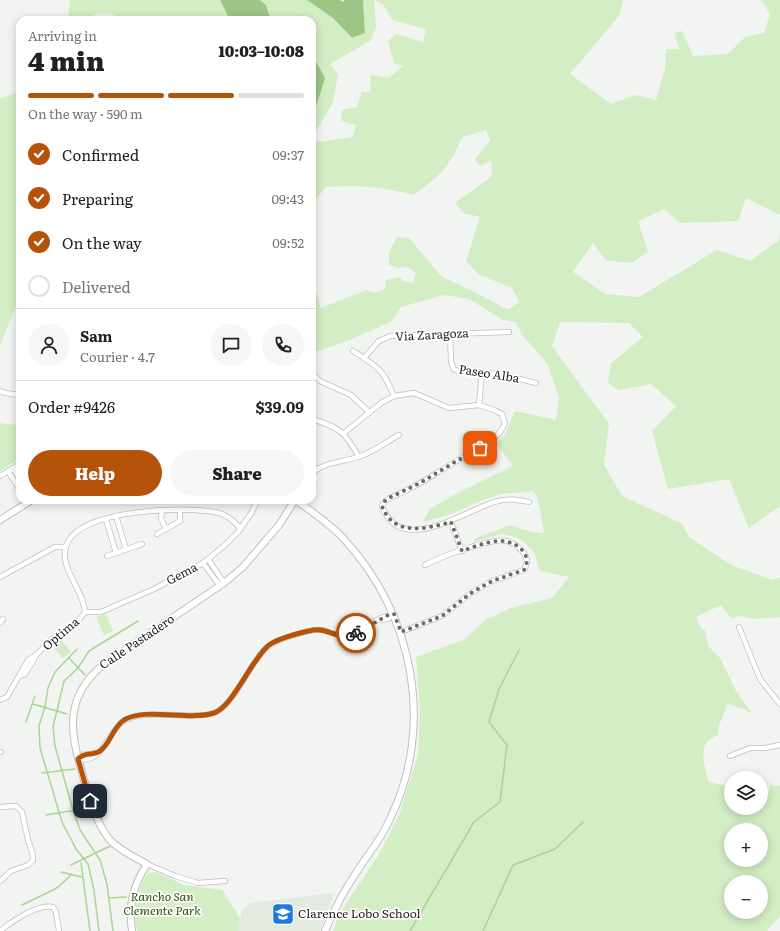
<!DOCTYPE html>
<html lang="en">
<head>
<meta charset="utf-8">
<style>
	:root { --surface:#fff; --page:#f6f6f6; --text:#202124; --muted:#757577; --line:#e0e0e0; --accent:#b45309 }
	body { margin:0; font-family:Literata,serif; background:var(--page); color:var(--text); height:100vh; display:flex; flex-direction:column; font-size:15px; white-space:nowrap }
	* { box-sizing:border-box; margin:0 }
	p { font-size:13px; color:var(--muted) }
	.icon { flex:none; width:22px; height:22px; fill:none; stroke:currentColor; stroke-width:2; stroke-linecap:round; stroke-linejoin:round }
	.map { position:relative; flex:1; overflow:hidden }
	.sheet { position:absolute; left:16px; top:16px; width:300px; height:488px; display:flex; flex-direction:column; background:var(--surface); border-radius:12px; box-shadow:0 2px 10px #0003 }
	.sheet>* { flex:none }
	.controls { position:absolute; left:724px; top:771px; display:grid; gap:8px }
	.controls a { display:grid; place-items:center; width:44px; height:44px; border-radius:50%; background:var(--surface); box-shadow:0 2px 10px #0003; font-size:20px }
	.pin { position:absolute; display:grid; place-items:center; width:34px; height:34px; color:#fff; margin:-17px; border-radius:8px; box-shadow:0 2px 6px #0006 }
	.courier { position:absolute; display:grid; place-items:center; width:40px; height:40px; margin:-20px; border:3px solid #b45309; border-radius:50%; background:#fff; color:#222; box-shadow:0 1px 5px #0007 }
	.head em { font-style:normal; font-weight:800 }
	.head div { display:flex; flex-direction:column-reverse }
	.head { display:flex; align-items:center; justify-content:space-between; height:68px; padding:0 12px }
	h1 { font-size:26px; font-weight:800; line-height:30px }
	.bar { display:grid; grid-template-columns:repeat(4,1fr); gap:6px 4px; align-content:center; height:48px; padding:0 12px }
	.bar i { height:5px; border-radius:3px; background:var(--line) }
	.bar .active { background:var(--accent) }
	.bar p { grid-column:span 4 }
	.line { display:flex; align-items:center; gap:10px; padding:0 12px; border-top:1px solid var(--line) }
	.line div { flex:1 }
	.round { display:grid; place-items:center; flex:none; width:42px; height:42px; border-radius:21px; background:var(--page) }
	ol { padding:0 12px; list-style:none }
	li { display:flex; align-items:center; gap:12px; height:44px }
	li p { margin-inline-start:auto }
	li .icon { padding:4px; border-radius:50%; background:var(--accent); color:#fff; stroke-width:4 }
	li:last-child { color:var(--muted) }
	li i { width:22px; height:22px; border:2px solid var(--line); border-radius:50% }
	.cta { display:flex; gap:8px; margin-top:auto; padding:8px 12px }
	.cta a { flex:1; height:46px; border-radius:24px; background:var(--accent); color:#fff; font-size:16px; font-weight:800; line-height:46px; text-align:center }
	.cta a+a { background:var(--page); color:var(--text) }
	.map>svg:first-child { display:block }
</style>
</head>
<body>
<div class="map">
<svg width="780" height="931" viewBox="0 0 780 931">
	<rect width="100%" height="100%" fill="#f1f4f0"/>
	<polygon fill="#e3eae0" points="331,893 333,896 320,931 238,931 242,910 250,903"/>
	<g fill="#d3edc5" fill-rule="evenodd">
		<path d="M70,0H220L230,20H115L114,15C97,10 85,20 68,20Z"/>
		<path d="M260,0H307L333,18L352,38L365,33L363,0H623L619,16L570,74L611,104L635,95L656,100L665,69L666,49H679L674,33L682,31L693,56L728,54L745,37L764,33L770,14L761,0H780V215L746,198L738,221L680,223L664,209L638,221L648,252L631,263L606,260L593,243L573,272L605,294L639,297L717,250L750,261L779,240L780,233V506L749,528L729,479L668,489L652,431L676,406L651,384L619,390L608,383L611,363L643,337L629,323L560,322L552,346L609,424L604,465L622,496L681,523L689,537L731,565L772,580L780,577V617L753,619L742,616L731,618L721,605L696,617L702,630L705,629L708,646L720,658L736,691L752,713L728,703L718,728V734C715,737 708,740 706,744C700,754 706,772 709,782L727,786L731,792V808H761V794H769L770,785L780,786V916L767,931H333L339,914L378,856L400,813L418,755L420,711L416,657L464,640L485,620L511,608L552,598L569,577L540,571L534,552L523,541L512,536L501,534L473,542L476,538L510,525L532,532L544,533L538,499L533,491L501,494L481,501L449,515L423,522L430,509L457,493L513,466L496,443L505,435L515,411L556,420L559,398L547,363L522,335L516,322L503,320L469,299L444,295L401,307L392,321L350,340L312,353V285H314L321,308L367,290L374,293L386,288L385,280L401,277L403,281L413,283L416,273L408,267L399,268L389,265V252L397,237L409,238L442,277L473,291L508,310L519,302L512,288L478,274L466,261L480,217L464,213L455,203L492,176L491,161L480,166L475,159L490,140L486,130L462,137C450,167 439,177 413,195C384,187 357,185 326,187L312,204V143L353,137L356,125L341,121L342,110L357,107L362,92H370L371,75L389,78L403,66L394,63L388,41L396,34L423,42L426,29L392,20L383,4L374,0L376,28L370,41L330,64L338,75L333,102L312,138L315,60L312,62V20H271L266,5ZM731,830H761V860H731ZM731,882H761V912H731Z"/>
		<polygon points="20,91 20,296 0,345 0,99"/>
		<polygon points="0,423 17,425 20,434 20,458 0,471"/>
		<polygon points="106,614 113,631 104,635 96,617"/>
		<polygon points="60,639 71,652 63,658 52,646"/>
		<path d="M156,872L184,885L222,890L240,918L238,931H137C133,910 136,893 147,874Z"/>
	</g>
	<g fill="#9dc686">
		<polygon points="220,0 260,0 266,5 271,20 230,20"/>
		<polygon points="307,0 340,0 343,2 344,0 363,0 365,33 352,38 333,18"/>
		<polygon points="315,60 325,78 312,119 312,62"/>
	</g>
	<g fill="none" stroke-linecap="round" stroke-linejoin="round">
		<g stroke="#abd594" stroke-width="1.5">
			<polyline points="77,649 55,672 48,688 45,707 39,726 40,748 62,822 76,849 88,864 94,890 99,931"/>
			<polyline points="69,658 85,675"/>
			<polyline points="33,704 67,714"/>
			<polyline points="26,722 35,696"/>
			<polyline points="42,773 75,769"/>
			<polyline points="46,815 88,808"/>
			<polyline points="81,863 90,931"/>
			<polyline points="71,865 108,847 110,847"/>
			<polyline points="61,872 82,877"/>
			<polyline points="109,898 126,897"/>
			<polyline points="22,905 57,888 71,875"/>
			<polyline points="113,931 107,884 100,860 80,830 73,810 55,746 53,727 64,681 78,668 89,651 138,621"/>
			<polyline points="410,931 474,822 500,802 507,745 489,722 499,689 519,650"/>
			<polyline points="483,931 513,865 555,849 583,822"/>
		</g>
		<g stroke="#bec1bd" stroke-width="6">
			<g id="street">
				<polyline points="450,333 451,362 454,369 458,371 500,374 536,383"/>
				<path d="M353,351C377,366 383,369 394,396"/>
				<polyline points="364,358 379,341 390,336 509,332"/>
				<polyline points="312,373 320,381 351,395 369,412"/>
				<polyline points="20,388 20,410"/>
				<polyline points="0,391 5,393 19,395"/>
				<polyline points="479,405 482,372"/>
				<path d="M312,419C339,427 345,432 359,457"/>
				<path d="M344,433L381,403L394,396L414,393L449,408L479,405L494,410L502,414L505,423C498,443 471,452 455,462C439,471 424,482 407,490C400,494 392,496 385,501L382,506C401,559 468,508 498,501C509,498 518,500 529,502"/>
				<polyline points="312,465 317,469"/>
				<polyline points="13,468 20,480"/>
				<polyline points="8,471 20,490"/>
				<path d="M312,473C325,462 342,462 358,457C372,453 386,442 399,435"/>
				<polyline points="0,476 20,464"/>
				<polyline points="162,510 161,519 166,529"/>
				<polyline points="116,516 126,549"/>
				<polyline points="106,519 116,553"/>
				<polyline points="451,522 462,551"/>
				<polyline points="157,534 180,521 180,510"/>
				<polyline points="107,556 142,544"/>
				<polyline points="208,559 224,583"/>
				<polyline points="203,563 220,586"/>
				<polyline points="0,577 55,547 66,547"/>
				<path d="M85,612C84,590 59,569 66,546C78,508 187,506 219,513C228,515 235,522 241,529"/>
				<polyline points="85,612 101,612 154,589 203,563 224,546 238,532 252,512 256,503"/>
				<polyline points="379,620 388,619 394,615"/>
				<polyline points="0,623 3,619"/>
				<polyline points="739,627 760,679 780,704"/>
				<path d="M401,632L442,616L471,593L492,581L524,570C528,562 528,557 522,551C518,546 514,543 507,541C492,537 440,557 425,565"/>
				<polyline points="20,676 25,674 36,656"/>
				<polyline points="0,700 7,697 28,660 36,655 54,637 75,625 85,612"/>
				<polyline points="0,752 1,752"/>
				<polyline points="730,756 750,748 765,748 780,745"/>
				<path d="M78,759C104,764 107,731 124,721C146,707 189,721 214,713C233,707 250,663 265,649C273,641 310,628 322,630C332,632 340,639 351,635C366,630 378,615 394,615"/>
				<polyline points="78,759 82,755 97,753"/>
				<polyline points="0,807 16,806 22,812 28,840 33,855 33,860 28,865 11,871 0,881"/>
				<polyline points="147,864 175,876 198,883 225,881"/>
				<path d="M0,931C11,922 38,903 53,907L56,912L59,931"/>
			</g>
		</g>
		<g stroke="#bec1bd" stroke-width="8">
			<g id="secondary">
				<path d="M296,500C312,512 329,523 343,538C414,614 436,727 389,821C381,839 368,854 358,870C345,889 334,909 325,931"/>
				<polyline points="0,520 32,500"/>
				<path d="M132,931C128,905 133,886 147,864C134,857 119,850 109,839C96,822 91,803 85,783C71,736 61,699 104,664L224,583L243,567L279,525L295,500"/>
			</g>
		</g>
		<use href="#street" stroke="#fff" stroke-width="4.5"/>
		<use href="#secondary" stroke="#fff" stroke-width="6"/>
	</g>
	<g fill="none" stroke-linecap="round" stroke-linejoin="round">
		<path stroke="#686a68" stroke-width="4" stroke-dasharray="0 7.2" d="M356,633L390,614H394L401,632L406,630L442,616L471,593L492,581L524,570C528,562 528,557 522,550C505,533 482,544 462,551L451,522C426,529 393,537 382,506L385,501L391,497L420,483L455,462L480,448"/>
		<path stroke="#b45309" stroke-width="5" d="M90,801L78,759C84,752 93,756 100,751C111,743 112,728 124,720C145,707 189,721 214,713C233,707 252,658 269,645C277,639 312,628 321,630C335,633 342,639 356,633"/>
	</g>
	<defs>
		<g id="school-square" transform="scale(1.15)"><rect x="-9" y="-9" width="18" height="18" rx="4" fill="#2078e2" stroke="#fff"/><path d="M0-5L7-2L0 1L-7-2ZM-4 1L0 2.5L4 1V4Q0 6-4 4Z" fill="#fff"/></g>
	</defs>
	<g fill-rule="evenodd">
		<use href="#school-square" x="283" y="914"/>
	</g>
	<g text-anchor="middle" stroke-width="3.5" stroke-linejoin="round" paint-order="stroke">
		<g font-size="12" fill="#1f1f1e" stroke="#fff">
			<text transform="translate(432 335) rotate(-3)" y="4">Via Zaragoza</text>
			<text transform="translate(489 374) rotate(9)" y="4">Paseo Alba</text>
			<text transform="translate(182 574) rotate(-28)" y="4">Gema</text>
			<text transform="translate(61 634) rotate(-40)" y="4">Optima</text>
			<text transform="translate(137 642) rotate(-34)" y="4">Calle Pastadero</text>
		</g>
		<g font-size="12" font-style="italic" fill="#2c510f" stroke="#fff">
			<text x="162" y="901">Rancho San<tspan x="162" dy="14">Clemente Park</tspan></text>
		</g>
		<g font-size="12" fill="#1f1f1e" stroke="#fff" text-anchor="start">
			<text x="298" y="918">Clarence Lobo School</text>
		</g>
	</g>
</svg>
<div class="controls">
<a><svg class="icon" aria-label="layers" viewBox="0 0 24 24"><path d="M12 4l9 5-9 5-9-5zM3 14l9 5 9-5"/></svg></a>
<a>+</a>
<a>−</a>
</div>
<div class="pin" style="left:480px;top:448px;background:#ea580c"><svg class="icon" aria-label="bag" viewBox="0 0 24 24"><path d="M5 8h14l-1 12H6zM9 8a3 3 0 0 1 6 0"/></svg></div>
<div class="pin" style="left:90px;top:801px;background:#1f2937"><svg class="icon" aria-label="home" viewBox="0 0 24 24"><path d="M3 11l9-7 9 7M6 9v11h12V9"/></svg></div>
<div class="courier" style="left:356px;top:633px"><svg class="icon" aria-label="bike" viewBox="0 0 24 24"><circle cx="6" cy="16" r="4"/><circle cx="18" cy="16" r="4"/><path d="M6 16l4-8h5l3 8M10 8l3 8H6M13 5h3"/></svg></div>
<section class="sheet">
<div class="head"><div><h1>4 min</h1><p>Arriving in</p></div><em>10:03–10:08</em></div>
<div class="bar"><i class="active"></i><i class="active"></i><i class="active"></i><i></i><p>On the way · 590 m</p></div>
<ol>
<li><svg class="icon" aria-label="check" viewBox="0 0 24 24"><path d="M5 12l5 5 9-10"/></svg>Confirmed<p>09:37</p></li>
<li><svg class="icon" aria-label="check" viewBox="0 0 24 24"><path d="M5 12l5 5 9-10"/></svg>Preparing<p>09:43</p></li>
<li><svg class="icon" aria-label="check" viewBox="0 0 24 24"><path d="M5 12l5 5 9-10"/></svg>On the way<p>09:52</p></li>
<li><i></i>Delivered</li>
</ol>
<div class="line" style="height:72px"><a class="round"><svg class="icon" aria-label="person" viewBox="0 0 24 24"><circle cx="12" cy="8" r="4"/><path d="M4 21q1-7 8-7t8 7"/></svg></a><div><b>Sam</b><p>Courier · 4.7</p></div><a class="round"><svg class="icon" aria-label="chat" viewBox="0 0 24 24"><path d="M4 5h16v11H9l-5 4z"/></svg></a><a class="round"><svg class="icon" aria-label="phone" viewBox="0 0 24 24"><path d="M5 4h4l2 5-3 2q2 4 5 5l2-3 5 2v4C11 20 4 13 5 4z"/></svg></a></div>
<div class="line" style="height:52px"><div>Order #9426</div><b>$39.09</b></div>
<div class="cta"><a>Help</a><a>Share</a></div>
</section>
</div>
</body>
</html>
